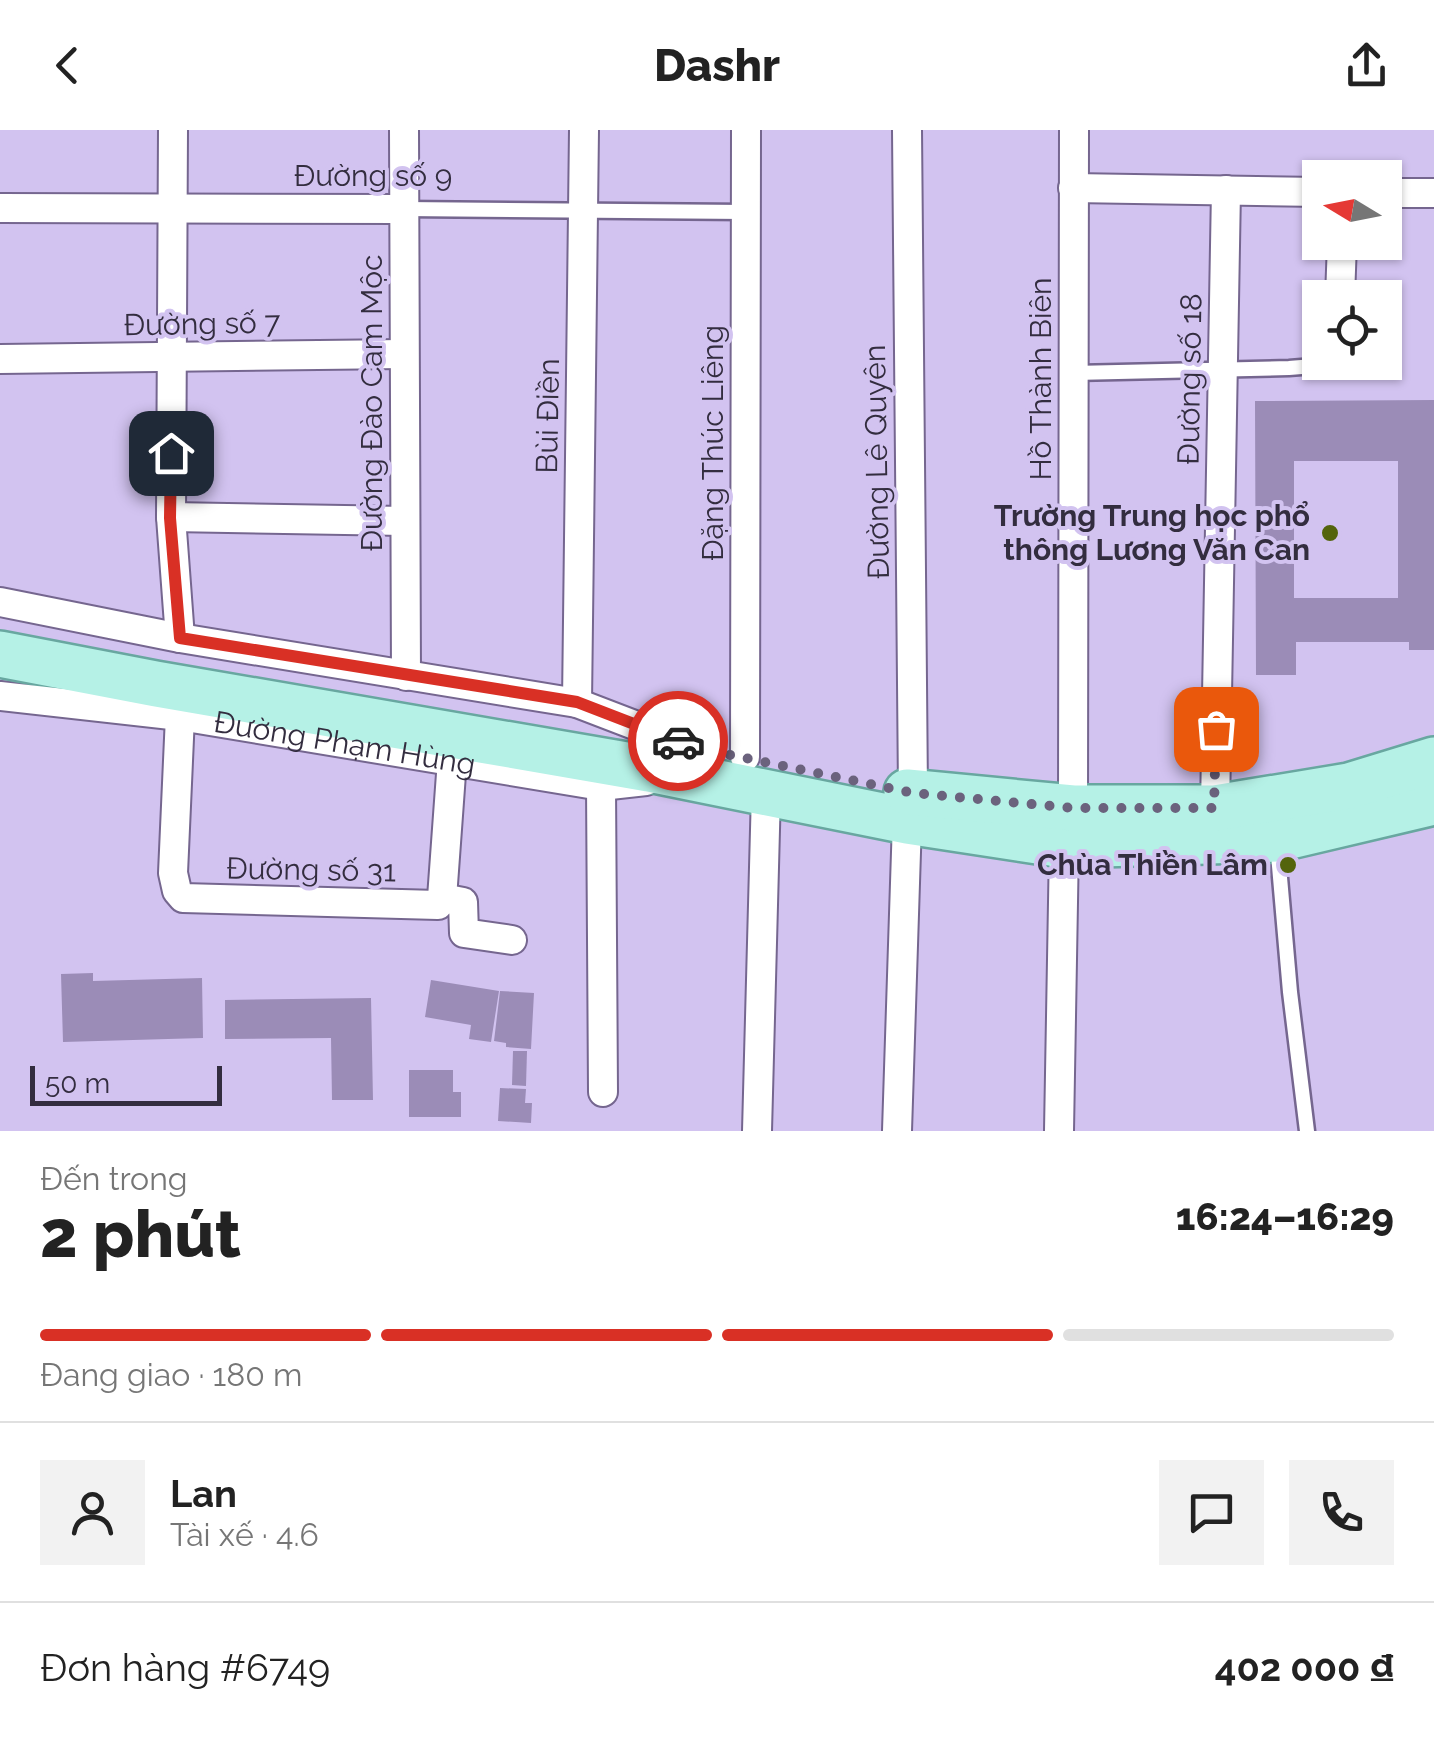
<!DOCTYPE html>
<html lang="vi">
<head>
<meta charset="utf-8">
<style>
	:root { --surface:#fff; --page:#f2f2f2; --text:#222; --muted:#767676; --line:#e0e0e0; --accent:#d93025 }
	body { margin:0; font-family:Raleway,sans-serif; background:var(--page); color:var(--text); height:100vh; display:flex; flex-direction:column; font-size:38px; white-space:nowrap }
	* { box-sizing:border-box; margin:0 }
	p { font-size:32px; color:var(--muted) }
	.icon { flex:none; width:55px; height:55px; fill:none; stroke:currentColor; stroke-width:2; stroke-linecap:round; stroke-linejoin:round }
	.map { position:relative; height:1001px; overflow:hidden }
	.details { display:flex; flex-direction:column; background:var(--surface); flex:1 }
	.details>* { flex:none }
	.needle { width:65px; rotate:280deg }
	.fabs { position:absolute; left:1302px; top:30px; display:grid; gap:20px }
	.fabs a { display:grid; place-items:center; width:100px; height:100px; border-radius:0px; background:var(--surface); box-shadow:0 2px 8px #0004; font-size:50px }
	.scale { position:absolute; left:30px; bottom:25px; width:192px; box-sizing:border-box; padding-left:10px; border:5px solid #332d3f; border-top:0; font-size:28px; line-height:35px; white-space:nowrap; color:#332d3f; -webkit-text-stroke:8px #d2c3f0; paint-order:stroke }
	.pin { position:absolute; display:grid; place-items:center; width:85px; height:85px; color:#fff; margin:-42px; border-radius:20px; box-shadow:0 5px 15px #0006 }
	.courier { position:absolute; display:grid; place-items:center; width:100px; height:100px; margin:-50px; border:8px solid #d93025; border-radius:50%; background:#fff; color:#222; box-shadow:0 2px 12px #0007 }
	.summary em { font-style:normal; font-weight:800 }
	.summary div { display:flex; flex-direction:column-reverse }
	.summary { display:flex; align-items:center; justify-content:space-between; height:170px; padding:0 40px }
	h1 { font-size:65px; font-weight:800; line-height:75px }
	.bar { display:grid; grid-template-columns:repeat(4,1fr); gap:15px 10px; align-content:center; height:120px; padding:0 40px }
	.bar i { height:12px; border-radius:8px; background:var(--line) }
	.bar .selected { background:var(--accent) }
	.bar p { grid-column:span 4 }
	.line { display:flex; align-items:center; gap:25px; padding:0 40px; border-top:2px solid var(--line) }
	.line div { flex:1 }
	.round { display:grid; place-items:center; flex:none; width:105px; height:105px; border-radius:0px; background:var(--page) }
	header { display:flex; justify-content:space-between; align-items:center; height:130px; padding:0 40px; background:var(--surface); font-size:45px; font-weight:800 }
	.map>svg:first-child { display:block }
</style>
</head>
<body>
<header><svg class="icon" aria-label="back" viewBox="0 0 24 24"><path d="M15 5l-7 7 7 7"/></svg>Dashr<svg class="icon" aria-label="share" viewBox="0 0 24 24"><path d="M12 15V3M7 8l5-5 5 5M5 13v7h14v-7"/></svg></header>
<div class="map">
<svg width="1434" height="1001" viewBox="0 0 1434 1001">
	<rect width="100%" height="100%" fill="#d2c3f0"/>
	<g fill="#9b8cb7" fill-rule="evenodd">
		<path d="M1434,270V520H1409V512H1296V545H1256L1255,271ZM1294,331H1398V468H1294Z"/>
		<polygon points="93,843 93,851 202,848 203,908 63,912 61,844"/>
		<polygon points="431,850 499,861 491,912 469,909 471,895 425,887"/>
		<polygon points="500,861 534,863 531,919 506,917 506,913 494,911"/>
		<polygon points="371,868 373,970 332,970 331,908 225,909 225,870"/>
		<polygon points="513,921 527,921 526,956 512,955"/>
		<polygon points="409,940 453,940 453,962 461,962 461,987 409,987"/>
		<polygon points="500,958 526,959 525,973 532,973 531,993 498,991"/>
	</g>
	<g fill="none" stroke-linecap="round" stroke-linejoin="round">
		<g stroke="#75668f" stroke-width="19">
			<g id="service">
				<polyline points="404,79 746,82"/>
				<polyline points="1074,243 1289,238 1339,234"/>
				<polyline points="1277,713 1290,862 1307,1001"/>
			</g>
		</g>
		<g stroke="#75668f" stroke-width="32">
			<g id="minor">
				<polyline points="173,0 171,387 180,508"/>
				<polyline points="404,0 406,546"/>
				<polyline points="907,0 913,663"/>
				<polyline points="1073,58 1320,62"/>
				<polyline points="1385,63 1434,63"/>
				<polyline points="0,78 404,79"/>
				<polyline points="1340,168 1342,112"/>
				<polyline points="0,229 404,224"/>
				<polyline points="1339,234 1339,232"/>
				<polyline points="171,387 405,391"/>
				<polyline points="0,472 180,508 577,573 697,619"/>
				<path id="s1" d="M0,566L180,586L601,656L646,651"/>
				<polyline points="577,573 584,0"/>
				<polyline points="180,586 173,743 177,761 183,768 438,775 442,768"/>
				<polyline points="745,627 746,0"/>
				<polyline points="601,656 603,962"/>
				<polyline points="1073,678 1074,0"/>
				<polyline points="1215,678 1226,60"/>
				<polyline points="442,768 452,630"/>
				<polyline points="442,768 463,772 464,803 512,810"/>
				<polyline points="757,1001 766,662"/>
				<polyline points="897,1001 907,691"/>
				<polyline points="1059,1001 1064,715"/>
			</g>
		</g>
		<g stroke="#68a7a0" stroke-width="50">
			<g id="primary">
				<polyline points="0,524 156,554 649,639 907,691 1064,715 1277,709 1434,672"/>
				<polyline points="907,662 1073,678 1215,678 1349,656 1434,630"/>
			</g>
		</g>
		<use href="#service" stroke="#fff" stroke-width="14"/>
		<use href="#minor" stroke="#fff" stroke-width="28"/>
		<use href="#primary" stroke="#b5f1e6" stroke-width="45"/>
	</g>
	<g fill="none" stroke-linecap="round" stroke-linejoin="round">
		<polyline stroke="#6b627d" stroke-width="10" stroke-dasharray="0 18" points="678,611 697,618 913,663 1073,678 1214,678 1216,599"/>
		<polyline stroke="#d93025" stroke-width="12" points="171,323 170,388 180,508 577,572 678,611"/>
	</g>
	<g fill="#54640c" stroke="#d2c3f0" stroke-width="4">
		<circle cx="1330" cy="403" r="10"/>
		<circle cx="1288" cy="735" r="10"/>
	</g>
	<g text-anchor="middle" stroke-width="8" stroke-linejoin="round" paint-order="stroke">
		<g font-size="30" fill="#332d3f" stroke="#d2c3f0">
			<text x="373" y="56">Đường số 9</text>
			<text transform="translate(202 194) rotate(-1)" y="10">Đường số 7</text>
			<text transform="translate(1041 249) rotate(-90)" y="10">Hồ Thành Biên</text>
			<text transform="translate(1190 249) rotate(-89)" y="10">Đường số 18</text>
			<text transform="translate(372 273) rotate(-90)" y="10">Đường Đào Cam Mộc</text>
			<text transform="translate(548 286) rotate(-89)" y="10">Bùi Điền</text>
			<text transform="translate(713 313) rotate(-90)" y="10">Đặng Thúc Liêng</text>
			<text transform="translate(877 332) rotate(-91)" y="10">Đường Lê Quyên</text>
			<text dy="10" stroke="none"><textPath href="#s1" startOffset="348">Đường Phạm Hùng</textPath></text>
			<text transform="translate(311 740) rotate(1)" y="10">Đường số 31</text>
		</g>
		<g font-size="30" font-weight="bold" fill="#332d3f" stroke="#d2c3f0" text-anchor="end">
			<text x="1310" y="396">Trường Trung học phổ<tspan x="1310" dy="34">thông Lương Văn Can</tspan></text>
			<text x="1268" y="745">Chùa Thiền Lâm</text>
		</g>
	</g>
</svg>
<div class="fabs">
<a><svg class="needle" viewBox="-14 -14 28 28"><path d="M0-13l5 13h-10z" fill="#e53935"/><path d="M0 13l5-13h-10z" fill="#767676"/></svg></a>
<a><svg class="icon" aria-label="locate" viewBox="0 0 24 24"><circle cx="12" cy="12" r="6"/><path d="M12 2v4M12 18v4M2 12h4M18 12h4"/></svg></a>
</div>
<div class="scale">50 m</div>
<div class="pin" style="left:1216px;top:599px;background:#ea580c"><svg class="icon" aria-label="bag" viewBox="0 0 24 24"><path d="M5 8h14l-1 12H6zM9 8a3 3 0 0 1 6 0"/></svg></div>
<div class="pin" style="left:171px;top:323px;background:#1f2937"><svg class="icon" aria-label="home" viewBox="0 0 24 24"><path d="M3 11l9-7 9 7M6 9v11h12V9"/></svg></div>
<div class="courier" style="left:678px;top:611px"><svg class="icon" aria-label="car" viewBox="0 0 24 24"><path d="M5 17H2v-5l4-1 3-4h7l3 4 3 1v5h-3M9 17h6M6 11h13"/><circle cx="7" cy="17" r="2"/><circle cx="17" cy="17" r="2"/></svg></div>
</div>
<section class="details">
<div class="summary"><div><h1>2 phút</h1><p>Đến trong</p></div><em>16:24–16:29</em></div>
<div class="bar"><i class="selected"></i><i class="selected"></i><i class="selected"></i><i></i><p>Đang giao · 180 m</p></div>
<div class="line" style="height:180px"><a class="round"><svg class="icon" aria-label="person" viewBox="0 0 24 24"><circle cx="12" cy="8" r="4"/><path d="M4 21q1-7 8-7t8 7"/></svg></a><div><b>Lan</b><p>Tài xế · 4.6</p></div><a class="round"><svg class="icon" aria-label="chat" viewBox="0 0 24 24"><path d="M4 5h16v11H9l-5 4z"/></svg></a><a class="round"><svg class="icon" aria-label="phone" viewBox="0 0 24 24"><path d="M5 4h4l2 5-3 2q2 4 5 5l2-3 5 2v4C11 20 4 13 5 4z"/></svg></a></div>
<div class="line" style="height:130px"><div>Đơn hàng #6749</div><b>402 000 ₫</b></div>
</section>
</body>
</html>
